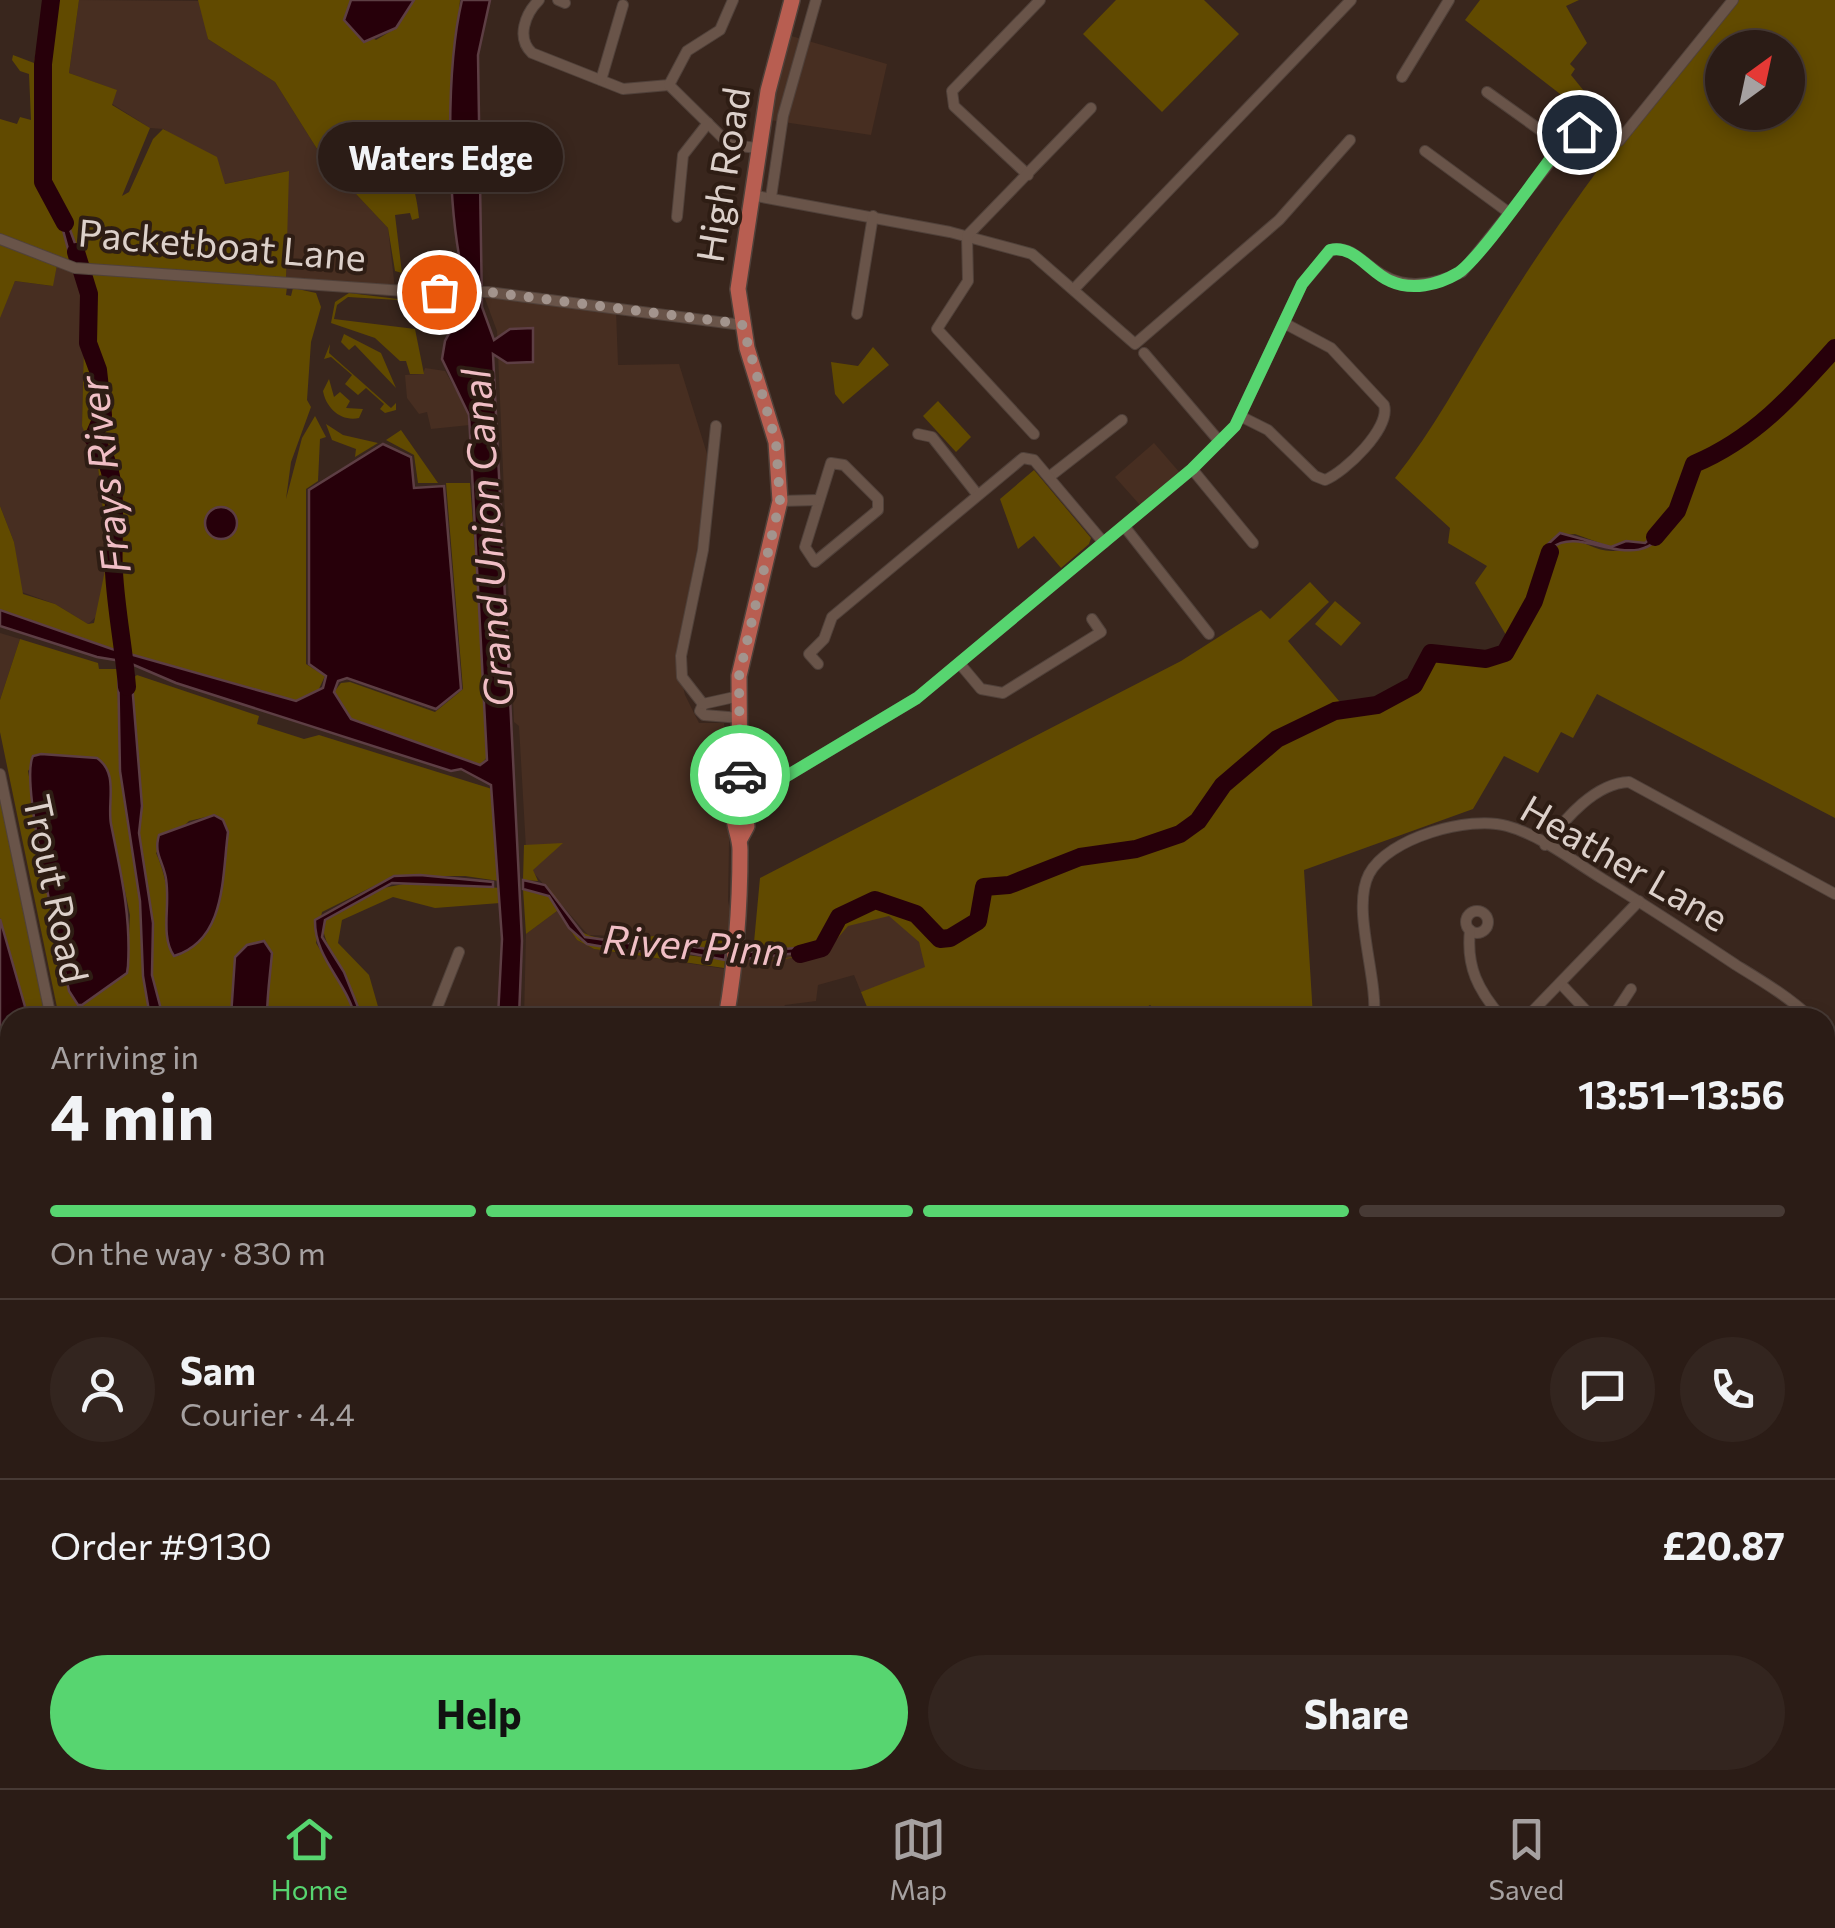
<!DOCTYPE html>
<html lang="en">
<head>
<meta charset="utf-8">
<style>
	:root { --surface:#2b1c16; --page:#33251f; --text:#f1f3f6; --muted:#a6a1a1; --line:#473a35; --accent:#57d570 }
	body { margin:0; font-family:Commissioner,sans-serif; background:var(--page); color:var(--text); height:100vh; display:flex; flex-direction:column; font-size:38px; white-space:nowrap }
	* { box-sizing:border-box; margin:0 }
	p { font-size:32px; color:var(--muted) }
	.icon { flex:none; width:55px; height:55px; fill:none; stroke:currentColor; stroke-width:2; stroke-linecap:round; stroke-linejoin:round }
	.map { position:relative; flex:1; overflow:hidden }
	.drawer { position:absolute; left:0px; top:1008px; width:1835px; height:782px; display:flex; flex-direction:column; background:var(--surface); border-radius:30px 30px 0 0; box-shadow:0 5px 15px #0003,0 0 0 2px var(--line) }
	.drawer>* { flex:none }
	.needle { width:65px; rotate:33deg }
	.buttons { position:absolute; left:1705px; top:30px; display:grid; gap:20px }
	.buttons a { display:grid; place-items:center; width:100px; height:100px; border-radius:50%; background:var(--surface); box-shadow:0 5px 15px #0003,0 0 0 2px var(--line); font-size:50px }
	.pin { position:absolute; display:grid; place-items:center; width:85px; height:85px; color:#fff; margin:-42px; border:5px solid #fff; border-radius:50%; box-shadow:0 2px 10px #0007 }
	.courier { position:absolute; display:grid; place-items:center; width:100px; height:100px; margin:-50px; border:8px solid #57d570; border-radius:50%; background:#fff; color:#222; box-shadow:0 2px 12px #0007 }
	.bubble { position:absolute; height:70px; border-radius:35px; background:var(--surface); box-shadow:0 5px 15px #0003,0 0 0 2px var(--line); font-size:32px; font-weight:700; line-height:70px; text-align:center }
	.head em { font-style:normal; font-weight:700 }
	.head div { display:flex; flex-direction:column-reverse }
	.head { display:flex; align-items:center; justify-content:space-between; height:170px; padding:0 50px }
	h1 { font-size:65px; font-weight:700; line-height:75px }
	.bar { display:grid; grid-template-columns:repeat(4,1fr); gap:15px 10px; align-content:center; height:120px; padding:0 50px }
	.bar i { height:12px; border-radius:8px; background:var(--line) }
	.bar .current { background:var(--accent) }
	.bar p { grid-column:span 4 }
	.line { display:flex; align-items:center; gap:25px; padding:0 50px; border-top:2px solid var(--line) }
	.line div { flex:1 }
	.round { display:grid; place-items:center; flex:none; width:105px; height:105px; border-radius:52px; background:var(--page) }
	.primary-button { display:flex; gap:20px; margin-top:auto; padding:20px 50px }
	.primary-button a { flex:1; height:115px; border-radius:60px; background:var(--accent); color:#111; font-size:40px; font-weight:700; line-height:115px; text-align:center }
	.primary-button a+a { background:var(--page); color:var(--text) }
	.tabs { display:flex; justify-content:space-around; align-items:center; height:140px; border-top:2px solid var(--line); background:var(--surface); font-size:28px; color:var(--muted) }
	.tabs a { display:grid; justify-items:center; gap:5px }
	.tabs .current { color:var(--accent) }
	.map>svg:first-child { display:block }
</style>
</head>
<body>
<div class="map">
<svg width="1835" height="1788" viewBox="0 0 1835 1788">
	<rect width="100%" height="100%" fill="#39261d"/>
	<g fill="#472e21">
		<polygon points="79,0 201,1 208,39 275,82 324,160 388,228 395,289 286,283 288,171 224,184 164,129 150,128 112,104 116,90 69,73"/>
		<polygon points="781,33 887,64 871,135 763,119"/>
		<polygon points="57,265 79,271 85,296 82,425 98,467 108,556 97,616 88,624 55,604 19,591 14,542 0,506 0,316 15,281 52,286"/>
		<polygon points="484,296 616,310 618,365 679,364 708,457 701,529 676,656 685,695 699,723 724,723 730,785 728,901 736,940 588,935 532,871 523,880 526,849 519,726 514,722 497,331"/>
		<polygon points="425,368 445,371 467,409 470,425 431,429 427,412 419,414 407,398 405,375 423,374"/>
		<polygon points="1154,443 1180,473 1140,505 1115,477"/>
		<polygon points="0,633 20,639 0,700"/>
		<polygon points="557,911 577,940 594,949 732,970 725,1017 524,1018 526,934"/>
		<polygon points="906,911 930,969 861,992 854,975 818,985 816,1001 785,1005 777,1017 728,1014 735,960 819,952 840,918"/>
		<polygon points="0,1257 10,1259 10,1478 5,1484 10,1505 10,1780 151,1780 152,1788 0,1788"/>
		<polygon points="1825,1620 1835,1622 1835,1677 1825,1675"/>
		<polygon points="500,1780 572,1780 560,1784 561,1788 501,1788"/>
		<polygon points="611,1780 687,1780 683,1788 608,1788"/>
		<polygon points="690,1780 998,1780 1010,1788 686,1788"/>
	</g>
	<g fill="#614a00" fill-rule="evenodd">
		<path d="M52,0H79L69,73L117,90L112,105L150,128L122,196L129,192L153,139L163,129L217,157L225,184L289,171L286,280L84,268L57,205L72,264L0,235V119L17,124L20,117L31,120L29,74L20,71L12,60L13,55L34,63L38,40L37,179L50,192L45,184C43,126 36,57 52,0Z"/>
		<path d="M198,0H351L344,20L376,40L396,28L414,0H460L448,131L414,133L409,124H403C402,158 416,183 419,218L412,220L410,213L395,215L402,273L395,271L388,228L324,160L275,82L208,39Z"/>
		<polygon points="1116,0 1204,0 1239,34 1162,112 1083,34"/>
		<polygon points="1480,0 1579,0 1566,6 1587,43 1570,64 1575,69 1571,75 1584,91 1573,104 1465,20"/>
		<path d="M1737,0H1835V818L1597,694L1573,738L1561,732L1538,773L1504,756L1473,809L1304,870L1313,1017H1163L1150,1005L1131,1018L871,1017L861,992L925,967L919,942L889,916L848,926L826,952L748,965L819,952L830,939L814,948L753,953L760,878L1181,661L1261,610L1270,619L1310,582L1329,602L1288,641L1345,708L1376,701L1411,683L1421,657L1430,650C1455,652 1495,666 1509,640L1475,583L1487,566L1448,543L1450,528L1395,478C1434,429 1461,377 1494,324C1564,210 1647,99 1737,0ZM1722,48H1788V112H1722ZM1658,530L1660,539C1645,544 1629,551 1613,551C1590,552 1574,529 1552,548V567L1545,572L1548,544L1556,536L1575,534L1611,547L1626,541L1645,543Z"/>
		<polygon points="0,242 57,265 53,286 15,281 0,318"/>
		<polygon points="426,259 460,260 468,287 418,285 417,274"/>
		<polygon points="81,271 87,295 86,342 96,369 101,414 92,438 107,463 123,652 0,610 0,506 14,542 23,594 55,604 88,624 94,623 108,556 98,467 82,426 85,296"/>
		<polygon points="85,272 287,287 286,295 291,296 293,288 316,293 321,307 311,342 307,400 311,407 291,462 286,499 302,438 315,416 326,437 320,439 318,481 306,489 306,664 325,676 318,691 297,701 127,653 117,570 112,460 96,437 105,414 99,384 101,370 90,343 91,290"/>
		<polygon points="349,293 414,301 348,297 337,305 334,319 415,329 424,374 410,374 406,361 400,361 375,338 331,323 335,302"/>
		<polygon points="344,334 381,353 396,388 355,345 349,350 341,342"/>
		<polygon points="330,344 329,353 391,408 396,403 396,410 385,413 380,409 384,404 366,388 358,395 345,384 352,375 331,357 324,359"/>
		<polygon points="873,347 889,365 843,404 835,394 831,362 858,366"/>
		<path d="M329,379L334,397L340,392L350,401L346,408L363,409L359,418C341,422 326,408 323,391Z"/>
		<polygon points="938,401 971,437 956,452 923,416"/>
		<polygon points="326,424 343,435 378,443 355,457 356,449 332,440"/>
		<polygon points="401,430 438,483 418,483 414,455 386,440"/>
		<polygon points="1034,470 1091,538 1089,544 1061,568 1034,536 1018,549 1000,499"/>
		<polygon points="446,483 470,483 490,754 480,765 351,719 334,692 341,683 350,682 435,712 463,689"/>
		<polygon points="1335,601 1361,623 1341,646 1315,624"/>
		<path d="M20,639L98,663L99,669H117L120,771L140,901L143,976L150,1017H59L0,732V700ZM41,754L86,757L111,802L110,820L130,915L127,973L34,804L28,771Z"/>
		<path d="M137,675L259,716L257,724L304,739L319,735L492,789L499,881L465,876H394L322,912L316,943L352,1003L355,1017H267L270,966L231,1016L236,1017H163L152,975L153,923L139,833L141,805L132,679ZM214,815L204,937L178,956C169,922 171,885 156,853L189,821Z"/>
		<polygon points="0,801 4,814 48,1017 28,1017 0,918"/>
		<polygon points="563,843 533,870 538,881 523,880 524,845"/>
		<path d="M419,881L500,888V903L435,908L393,897L342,920L338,943L369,975L381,1017H362C353,996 319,937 323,922L378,889Z"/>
		<path d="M545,885C559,896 573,929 586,934C601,941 626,939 643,940C660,929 676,941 697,942C707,942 711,937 721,938L726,952L657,941L642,945L585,937Z"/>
		<polygon points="523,889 549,896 581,941 725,960 724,968 594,949 577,940 557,911 526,934"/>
		<polygon points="10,1066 10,1259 0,1257 0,1074"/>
	</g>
	<g fill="#27000a" stroke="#5d3e44" stroke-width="2.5">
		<polygon points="351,0 414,0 396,28 364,42 344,20"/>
		<path d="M462,0H490L478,55L482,307L494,340L510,329L533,328V362L507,363L493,354L522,941L519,1017H498L502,939L491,785L461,769L451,771L176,683L127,662L97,657L0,626V610L112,649L296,701L323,688L326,676L309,664V490L383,444L411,457L414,488L444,486L461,689L436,709L347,678L338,681L334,692L351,719L480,765L487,760L469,415L442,359L445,341L469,297C468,284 463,274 460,261C447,192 446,67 462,0Z"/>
		<polygon points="56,204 62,208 83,265 72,264"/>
		<circle cx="221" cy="523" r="16"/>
		<path d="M1669,521C1643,584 1582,522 1552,548V567L1545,574L1548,544L1560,533L1611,547L1626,541L1645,543Z"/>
		<polygon points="118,662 131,671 142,806 139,833 153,923 152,975 163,1017 150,1017 143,976 140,901 120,771"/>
		<path d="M41,754L97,758C119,773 107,802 111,824C121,874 131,915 128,966L127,973L82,1005H78L69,991C61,951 19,783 33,756Z"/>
		<path d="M214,815L223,820L228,832C222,878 226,940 174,956C159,935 172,900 165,874C161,858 154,852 159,835Z"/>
		<path d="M420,875L493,882V887L392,883L325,920L322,937L344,972L362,1017H355C347,982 314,958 315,920L394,876Z"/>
		<polygon points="523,880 545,885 585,937 642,945 657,941 726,952 725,960 664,948 634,952 587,944 569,928 549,896 523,889"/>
		<polygon points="0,919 28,1017 10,1018 10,1066 0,1074"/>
		<path d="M264,941L272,953C270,976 267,995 267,1017L231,1016L235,957L247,945Z"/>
		<polygon points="821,946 824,950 735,960 736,953"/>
	</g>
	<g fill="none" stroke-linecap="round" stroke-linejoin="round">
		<polyline stroke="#5d3e44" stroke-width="2.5" points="0,1186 10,1186"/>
		<g stroke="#27000a" stroke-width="18">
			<polyline points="51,0 43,64 43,182 65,223"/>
			<path d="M76,252L89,294L88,343L98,370L103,415L93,438C124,474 111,528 114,572C116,610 124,649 127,687"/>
			<path d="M1655,537L1677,511L1694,464C1754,439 1793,395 1835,348"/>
			<polyline points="800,954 822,948 839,917 875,900 916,914 940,939 950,938 978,921 984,887 1009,885 1080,857 1136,849 1180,834 1198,821 1223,785 1277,739 1335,711 1377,705 1414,685 1431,653 1486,659 1505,653 1534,601 1550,552"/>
		</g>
		<g stroke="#50413a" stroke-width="12">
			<g id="minor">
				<path d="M539,0C525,14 516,38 532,53L623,89L669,85"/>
				<polyline points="558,0 565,3"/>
				<polyline points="1402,77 1449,0"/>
				<polyline points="601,80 623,5"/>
				<polyline points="669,85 730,145 758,148"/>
				<polyline points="669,85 687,51 720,30 733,0"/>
				<polyline points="1487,92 1561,145"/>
				<polyline points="1425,151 1508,212"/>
				<polyline points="1028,175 954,106 952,91 1040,0"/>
				<polyline points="751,195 950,232 1032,254 1135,344 1279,220 1350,140"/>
				<polyline points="771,197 783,116 816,0"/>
				<polyline points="677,217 683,155 708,123"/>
				<polyline points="0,239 75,268 405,291 488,292 742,325"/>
				<polyline points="1074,289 1351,0"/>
				<polyline points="857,314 873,216"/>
				<polyline points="1144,353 1220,442"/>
				<path d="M1240,416L1268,430L1315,476L1325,480C1345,472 1391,428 1384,405L1331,348L1284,323"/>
				<polyline points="918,434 932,437 977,494"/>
				<polyline points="1034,434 937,329 968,281 967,236 1091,108"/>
				<polygon points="831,463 844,465 878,499 878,510 815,562 805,547"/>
				<polyline points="1192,469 1253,543"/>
				<polyline points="1049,477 1122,420"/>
				<polyline points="780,501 818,500"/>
				<polyline points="1124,526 1209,634"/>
				<polyline points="818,664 809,654 824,639 832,617 1023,458 1034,460 1104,543"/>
				<polyline points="960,664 981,689 1003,693 1101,632 1092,619"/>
				<polyline points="703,704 682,677 681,656 703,550 716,426"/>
				<polyline points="703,704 700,711 704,715 740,718"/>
				<polyline points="703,704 739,696"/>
				<polyline points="0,774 51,1018"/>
				<path d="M740,785L775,783L917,698L1192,469L1235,426L1302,284L1331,250C1366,239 1377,312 1462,272L1572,135L1586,132L1606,142L1619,141L1733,0"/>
				<path d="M1545,845C1565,819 1595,783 1629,782L1835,894"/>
				<circle cx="1477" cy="922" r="11"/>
				<path d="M1470,930C1466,967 1478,990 1502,1018"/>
				<polyline points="1561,984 1593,1018"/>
				<polyline points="433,1018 459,952"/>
				<polyline points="825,1018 827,1012"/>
				<path d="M1374,1018C1378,976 1351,909 1369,874C1388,838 1469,815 1507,826C1540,835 1572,860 1601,878C1647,906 1691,935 1736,965C1762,981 1789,997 1811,1018"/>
				<polyline points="1526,1018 1639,901"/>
				<polyline points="1612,1018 1631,989"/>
				<polyline points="1825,1035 1835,1049"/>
				<polyline points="1834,1317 1835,1316"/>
				<polyline points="1825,1448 1835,1450"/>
				<polyline points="1825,1776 1835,1777"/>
				<polyline points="155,1780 156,1788"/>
				<polyline points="404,1780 406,1788"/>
				<polyline points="494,1780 496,1788"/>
				<polyline points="854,1780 874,1788"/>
				<polyline points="1476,1780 1489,1788"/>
				<polyline points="1647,1780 1671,1788"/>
				<polyline points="949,1788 954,1780"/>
				<polyline points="1083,1788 1088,1780"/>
				<polyline points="1427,1788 1432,1780"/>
				<polyline points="1598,1788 1600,1780"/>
				<polyline points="1763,1788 1764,1780"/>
			</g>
		</g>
		<g stroke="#50413a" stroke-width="15">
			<g id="tertiary">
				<polyline points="1825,1560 1835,1522"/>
				<polyline points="690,1788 693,1780"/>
			</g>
		</g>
		<g stroke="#50413a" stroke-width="18">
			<g id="primary">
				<polyline points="740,839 747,826 740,798"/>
				<path d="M726,1018C736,962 740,906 740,850C740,831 726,816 740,798L739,676L780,501L776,442L747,348L738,289L768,91L792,0"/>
				<polyline points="1825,1675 1835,1677"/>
			</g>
		</g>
		<use href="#minor" stroke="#695449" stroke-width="10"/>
		<use href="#tertiary" stroke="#695449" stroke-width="12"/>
		<use href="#primary" stroke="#b85e51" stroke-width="15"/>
		<g stroke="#b6a9a2" stroke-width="6">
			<g id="rail">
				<polyline points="0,1560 10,1571"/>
				<polyline points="116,1780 116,1788"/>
			</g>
		</g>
		<use href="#rail" stroke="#2e1d14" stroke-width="2.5" stroke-dasharray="8" stroke-linecap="butt"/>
	</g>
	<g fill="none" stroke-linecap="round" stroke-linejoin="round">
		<polyline stroke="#a3948d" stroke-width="10" stroke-dasharray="0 18" points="439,292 488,292 742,324 776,442 780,501 739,676 740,775"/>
		<path stroke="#57d570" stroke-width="12" d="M740,775V785L775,783L917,698L1192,469L1235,426L1302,284L1330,250C1354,244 1370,273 1390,281C1412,291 1438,285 1458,273C1480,259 1540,171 1561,145L1579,132"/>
	</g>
	<g text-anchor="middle" stroke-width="8" stroke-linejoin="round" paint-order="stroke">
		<g font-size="38" fill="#dcd0ca" stroke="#2e1d14">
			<text transform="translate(724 175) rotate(-81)" y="13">High Road</text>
			<text transform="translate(222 246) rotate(5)" y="13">Packetboat Lane</text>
			<text transform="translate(1624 864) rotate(30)" y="13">Heather Lane</text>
			<text transform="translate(55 889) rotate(78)" y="13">Trout Road</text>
		</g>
		<g font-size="40" font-style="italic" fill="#f0bec5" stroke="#2e1d14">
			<text transform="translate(105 475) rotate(-97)" y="14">Frays River</text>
			<text transform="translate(488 538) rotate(-94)" y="14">Grand Union Canal</text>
			<text transform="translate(694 946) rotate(4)" y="14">River Pinn</text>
		</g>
	</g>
</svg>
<div class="buttons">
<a><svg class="needle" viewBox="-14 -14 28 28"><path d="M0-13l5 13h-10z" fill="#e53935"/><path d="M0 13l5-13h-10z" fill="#a6a1a1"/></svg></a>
</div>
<div class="pin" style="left:439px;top:292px;background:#ea580c"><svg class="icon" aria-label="bag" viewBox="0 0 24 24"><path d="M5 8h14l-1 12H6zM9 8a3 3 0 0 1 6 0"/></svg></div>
<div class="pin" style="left:1579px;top:132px;background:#1f2937"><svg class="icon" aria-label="home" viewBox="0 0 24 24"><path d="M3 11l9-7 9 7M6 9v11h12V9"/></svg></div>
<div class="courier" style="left:740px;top:775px"><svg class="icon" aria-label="car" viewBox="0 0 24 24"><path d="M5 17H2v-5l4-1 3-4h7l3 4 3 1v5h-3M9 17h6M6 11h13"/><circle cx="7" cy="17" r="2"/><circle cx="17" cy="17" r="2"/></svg></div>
<div class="bubble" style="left:318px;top:122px;width:245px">Waters Edge</div>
<section class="drawer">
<div class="head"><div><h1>4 min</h1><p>Arriving in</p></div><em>13:51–13:56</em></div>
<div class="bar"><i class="current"></i><i class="current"></i><i class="current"></i><i></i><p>On the way · 830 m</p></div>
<div class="line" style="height:180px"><a class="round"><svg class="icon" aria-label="person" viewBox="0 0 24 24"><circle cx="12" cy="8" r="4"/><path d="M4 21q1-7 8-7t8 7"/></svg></a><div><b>Sam</b><p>Courier · 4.4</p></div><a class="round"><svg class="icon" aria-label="chat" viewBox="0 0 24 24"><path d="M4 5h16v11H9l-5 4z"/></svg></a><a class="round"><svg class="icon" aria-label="phone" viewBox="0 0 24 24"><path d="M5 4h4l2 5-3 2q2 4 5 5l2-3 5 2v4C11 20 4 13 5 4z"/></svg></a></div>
<div class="line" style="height:130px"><div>Order #9130</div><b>£20.87</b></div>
<div class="primary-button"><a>Help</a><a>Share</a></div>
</section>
</div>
<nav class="tabs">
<a class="current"><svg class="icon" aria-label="home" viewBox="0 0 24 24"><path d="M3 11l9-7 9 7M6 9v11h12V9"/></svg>Home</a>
<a><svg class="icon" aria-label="map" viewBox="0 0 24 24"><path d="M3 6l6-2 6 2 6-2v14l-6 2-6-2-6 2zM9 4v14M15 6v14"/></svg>Map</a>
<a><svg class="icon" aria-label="saved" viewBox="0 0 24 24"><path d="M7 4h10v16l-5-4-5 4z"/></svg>Saved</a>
</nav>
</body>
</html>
